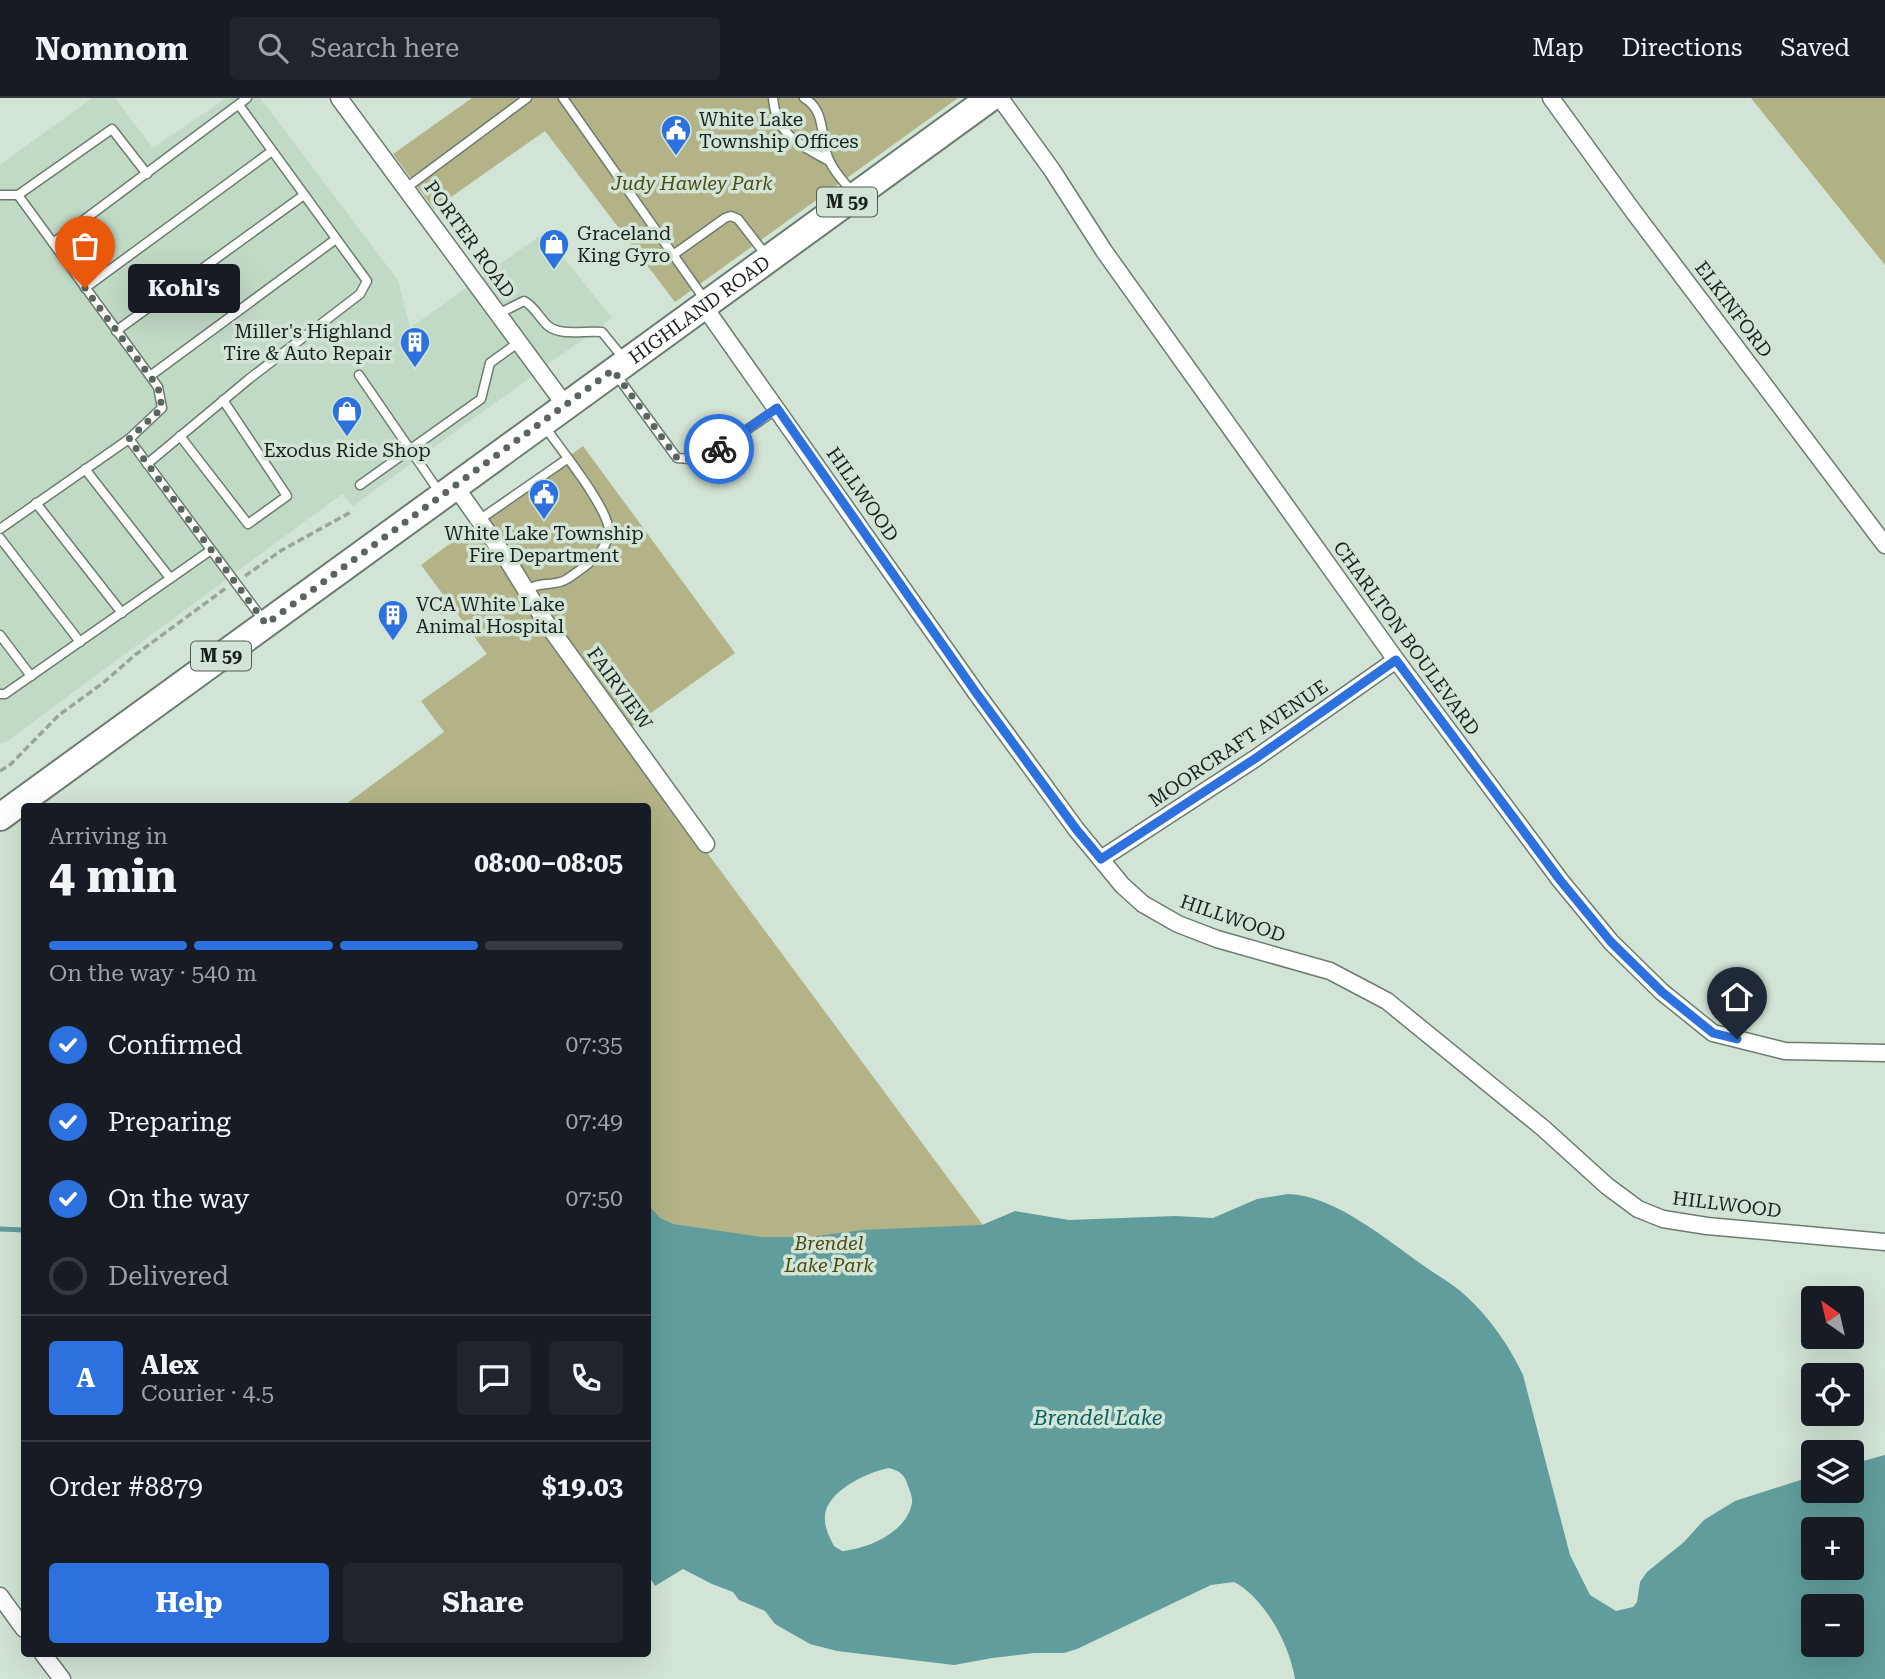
<!DOCTYPE html>
<html lang="en">
<head>
<meta charset="utf-8">
<style>
	:root { --surface:#171b24; --page:#20242c; --text:#f1f3f6; --muted:#9ea1a6; --line:#363941; --accent:#2d71de }
	body { margin:0; font-family:"Roboto Serif",serif; background:var(--page); color:var(--text); height:100vh; display:flex; flex-direction:column; font-size:26px; white-space:nowrap }
	* { box-sizing:border-box; margin:0 }
	p { font-size:23px; color:var(--muted) }
	.icon { flex:none; width:38px; height:38px; fill:none; stroke:currentColor; stroke-width:2; stroke-linecap:round; stroke-linejoin:round }
	.map { position:relative; flex:1; overflow:hidden }
	.side { position:absolute; left:21px; top:705px; width:630px; height:854px; display:flex; flex-direction:column; background:var(--surface); border-radius:7px; box-shadow:0 7px 28px #0002 }
	.side>* { flex:none }
	.needle { width:46px; rotate:326deg }
	.fabs { position:absolute; left:1801px; top:1188px; display:grid; gap:14px }
	.fabs a { display:grid; place-items:center; width:63px; height:63px; border-radius:7px; background:var(--surface); box-shadow:0 7px 28px #0002; font-size:35px }
	.pin { position:absolute; display:grid; place-items:center; width:60px; height:60px; color:#fff; margin:-72px -30px; border-radius:50% 50% 50% 0; rotate:-45deg; box-shadow:0 0 7px #0007 }
	.pin .icon { rotate:45deg }
	.courier { position:absolute; display:grid; place-items:center; width:70px; height:70px; margin:-35px; border:5px solid #2d71de; border-radius:50%; background:#fff; color:#222; box-shadow:0 2px 9px #0007 }
	.bubble { position:absolute; height:49px; border-radius:7px; background:var(--surface); box-shadow:0 7px 28px #0002; font-size:23px; font-weight:700; line-height:49px; text-align:center }
	.summary em { font-style:normal; font-weight:700 }
	.summary div { display:flex; flex-direction:column-reverse }
	.summary { display:flex; align-items:center; justify-content:space-between; height:119px; padding:0 28px }
	h1 { font-size:46px; font-weight:700; line-height:52px }
	.bar { display:grid; grid-template-columns:repeat(4,1fr); gap:10px 7px; align-content:center; height:84px; padding:0 28px }
	.bar i { height:9px; border-radius:5px; background:var(--line) }
	.bar .active { background:var(--accent) }
	.bar p { grid-column:span 4 }
	.line { display:flex; align-items:center; gap:18px; padding:0 28px; border-top:2px solid var(--line) }
	.line div { flex:1 }
	.round { display:grid; place-items:center; flex:none; width:74px; height:74px; border-radius:7px; background:var(--page) }
	ol { padding:0 28px; list-style:none }
	li { display:flex; align-items:center; gap:21px; height:77px }
	li p { margin-inline-start:auto }
	li .icon { padding:7px; border-radius:50%; background:var(--accent); color:#fff; stroke-width:4 }
	li:last-child { color:var(--muted) }
	li i { width:38px; height:38px; border:4px solid var(--line); border-radius:50% }
	.primary-button { display:flex; gap:14px; margin-top:auto; padding:14px 28px }
	.primary-button a { flex:1; height:80px; border-radius:7px; background:var(--accent); color:#fff; font-size:28px; font-weight:700; line-height:80px; text-align:center }
	.primary-button a+a { background:var(--page); color:var(--text) }
	header { display:flex; align-items:center; gap:42px; box-sizing:border-box; height:98px; padding:0 35px; background:var(--surface); border-bottom:2px solid var(--line) }
	header strong { font-size:33px }
	nav { display:flex; gap:38px; margin-inline-start:auto; font-size:24px }
	.search { width:490px; height:63px; background:var(--page); display:flex; align-items:center; gap:18px; box-sizing:border-box; padding:0 24px; border-radius:7px; color:var(--muted); font-size:26px }
	.map>svg:first-child { display:block }
</style>
</head>
<body>
<header>
<strong>Nomnom</strong>
<div class="search"><svg class="icon" aria-label="search" viewBox="0 0 24 24"><circle cx="10" cy="10" r="6"/><path d="M15 15l6 6"/></svg>Search here</div>
<nav><a>Map</a><a>Directions</a><a>Saved</a></nav>
</header>
<div class="map">
<svg width="1885" height="1581" viewBox="0 0 1885 1581">
	<rect width="100%" height="100%" fill="#d2e4d5"/>
	<polygon fill="#c1dac6" points="92,0 115,0 153,50 226,0 260,0 398,182 410,230 544,135 612,220 353,408 342,396 6,644 0,646 0,67"/>
	<g fill="#b3b387">
		<polygon points="472,0 958,0 675,204 545,33 434,111 393,56"/>
		<polygon points="583,348 735,555 620,637 1028,1188 648,1147 648,709 342,709 444,634 421,603 487,556 421,467"/>
	</g>
	<polygon fill="#b1b283" points="1751,0 1885,0 1885,167"/>
	<path fill="#609d9c" fill-rule="evenodd" d="M1288,1096C1334,1097 1387,1142 1424,1168C1438,1178 1455,1187 1467,1199C1490,1220 1510,1249 1523,1277L1570,1457L1590,1497L1616,1513L1633,1509L1637,1504L1640,1484L1647,1474L1684,1444L1704,1422L1735,1403L1813,1378V1393H1852V1366L1885,1357V1581H1295C1290,1548 1265,1500 1234,1484L1211,1487L1077,1551L1064,1555H1034L992,1560L954,1567L837,1553L810,1546L775,1526L765,1513L739,1502L733,1494L712,1486L683,1471L655,1488L648,1477V1107L660,1120L673,1126L761,1139H810L862,1132L982,1127L1015,1113L1069,1122L1175,1118L1213,1120L1257,1101ZM889,1370C900,1373 905,1377 908,1388C910,1393 913,1400 912,1405C907,1434 868,1451 842,1453L834,1448C830,1440 825,1431 825,1422C822,1395 867,1374 889,1370ZM1813,1432H1852V1470H1813ZM1813,1508H1852V1547H1813Z"/>
	<g fill="none" stroke-linecap="round" stroke-linejoin="round">
		<polyline stroke="#609d9c" stroke-width="5" points="0,1131 24,1132"/>
		<g stroke="#6c7c70" stroke-width="11">
			<g id="service">
				<polyline points="563,0 705,202"/>
				<path d="M773,0C776,37 800,47 829,63"/>
				<path d="M804,0C828,13 819,44 830,64C835,75 845,85 853,95"/>
				<polyline points="406,90 527,0"/>
				<polyline points="0,97 18,97 112,31 147,76"/>
				<polyline points="53,145 247,0"/>
				<polyline points="673,157 725,120 731,118 738,121 766,157"/>
				<polyline points="85,190 272,53"/>
				<path d="M498,216L524,203C534,208 539,219 547,227C560,239 585,232 602,234L624,261"/>
				<polyline points="116,233 304,97"/>
				<polyline points="359,277 440,395"/>
				<polyline points="150,278 336,141"/>
				<polyline points="617,278 677,360 703,362 777,311"/>
				<polyline points="180,338 248,426 287,398 223,302"/>
				<polyline points="129,341 264,523"/>
				<polyline points="147,366 249,281 360,196 367,183 239,7"/>
				<polyline points="85,371 170,480"/>
				<polyline points="360,387 481,301 490,265 519,244"/>
				<polyline points="36,405 122,515"/>
				<polyline points="479,422 567,361"/>
				<polyline points="0,431 129,341 162,310 158,289 18,97"/>
				<polyline points="0,440 80,544"/>
				<path d="M527,492C538,483 555,489 567,481C582,471 608,454 609,434C610,412 559,349 545,329"/>
				<polyline points="0,537 31,578"/>
				<polyline points="0,596 5,596 211,452"/>
			</g>
		</g>
		<g stroke="#6c7c70" stroke-width="19">
			<g id="minor">
				<polyline points="339,0 565,307"/>
				<polyline points="1000,0 1052,72 1104,153 1396,562 1560,782 1611,844 1662,894 1713,935 1785,953 1885,955"/>
				<polyline points="1551,0 1633,113 1885,447"/>
				<polyline points="703,207 977,596 1076,731 1122,787 1143,806 1178,826 1217,841 1330,873 1387,903 1543,1030 1607,1088 1638,1111 1663,1121 1707,1128 1885,1144"/>
				<polyline points="455,388 508,463 545,523 706,746"/>
				<polyline points="1101,761 1256,660 1396,562"/>
				<polyline points="0,1498 24,1531"/>
				<polyline points="43,1556 62,1581"/>
			</g>
		</g>
		<g stroke="#6c7c70" stroke-width="30">
			<g id="trunk">
				<path id="s1" d="M0,719L990,0"/>
			</g>
		</g>
		<g stroke="#97a69a" stroke-width="3.5" stroke-dasharray="7 3.5" stroke-linecap="butt">
			<polyline points="245,478 282,452 351,414"/>
			<polyline points="0,673 11,666 59,617 103,585 135,557 226,490"/>
		</g>
		<use href="#service" stroke="#fff" stroke-width="8"/>
		<use href="#minor" stroke="#fff" stroke-width="16"/>
		<use href="#trunk" stroke="#fff" stroke-width="26"/>
	</g>
	<g fill="none" stroke-linecap="round" stroke-linejoin="round">
		<polyline stroke="#5a655d" stroke-width="7" stroke-dasharray="0 12.6" points="85,190 158,289 162,310 129,341 266,526 613,272 677,360 703,362 719,351"/>
		<polyline stroke="#2d71de" stroke-width="9" points="719,351 777,310 977,596 1076,731 1101,761 1256,660 1396,562 1560,782 1611,844 1662,894 1713,935 1737,941"/>
	</g>
	<defs>
		<g id="civic-pin" transform="scale(1.575)"><path d="M0 17L-7.5 6A9.5 9.5 0 1 1 7.5 6Z" fill="#2d71de" stroke="#d2e4d5"/><path d="M-.6-6.5H3V-4.5H.6V-3L4-1V1h2V6H-6V1h2V-1L-.6-3ZM-1.2 2.5V6h2.4V2.5Z" fill="#fff"/></g>
		<g id="shop-pin" transform="scale(1.575)"><path d="M0 17L-7.5 6A9.5 9.5 0 1 1 7.5 6Z" fill="#2d71de" stroke="#d2e4d5"/><path d="M-5-2.5h2.3a2.7 3.5 0 0 1 5.4 0H5L5.5 6h-11ZM-1.5-2.5h3a1.5 2.3 0 0 0-3 0Z" fill="#fff"/></g>
		<g id="building-pin" transform="scale(1.575)"><path d="M0 17L-7.5 6A9.5 9.5 0 1 1 7.5 6Z" fill="#2d71de" stroke="#d2e4d5"/><path d="M-4-6H4V6H1V3H-1V6H-4ZM-2.5-4.3h1.7v1.8h-1.7ZM.8-4.3h1.7v1.8H.8ZM-2.5-1h1.7V.8h-1.7ZM.8-1h1.7V.8H.8Z" fill="#fff"/></g>
	</defs>
	<g fill-rule="evenodd">
		<use href="#civic-pin" x="676" y="32"/>
		<use href="#shop-pin" x="554" y="146"/>
		<use href="#building-pin" x="415" y="244"/>
		<use href="#shop-pin" x="347" y="313"/>
		<use href="#civic-pin" x="544" y="396"/>
		<use href="#building-pin" x="393" y="517"/>
	</g>
	<g text-anchor="middle" stroke-width="7" stroke-linejoin="round" paint-order="stroke">
		<g fill="#d2e4d5" stroke="#515c54" stroke-width="2">
			<rect x="817" y="89.5" width="60" height="29" rx="5"/>
			<rect x="191" y="543.5" width="60" height="29" rx="5"/>
		</g>
		<g font-size="18" font-weight="bold" fill="#1a211c">
			<text x="847" y="110">M 59</text>
			<text x="221" y="564">M 59</text>
		</g>
		<g font-size="19" fill="#1a211c" stroke="#d2e4d5" text-anchor="start">
			<text x="699" y="28">White Lake<tspan x="699" dy="22">Township Offices</tspan></text>
			<text x="577" y="142">Graceland<tspan x="577" dy="22">King Gyro</tspan></text>
			<text x="392" y="240" text-anchor="end">Miller's Highland<tspan x="392" dy="22">Tire &amp; Auto Repair</tspan></text>
			<text x="347" y="359" text-anchor="middle">Exodus Ride Shop</text>
			<text x="544" y="442" text-anchor="middle">White Lake Township<tspan x="544" dy="22">Fire Department</tspan></text>
			<text x="416" y="513">VCA White Lake<tspan x="416" dy="22">Animal Hospital</tspan></text>
		</g>
		<g font-size="19" font-style="italic" fill="#4b4a13" stroke="#d2e4d5">
			<text x="692" y="92">Judy Hawley Park</text>
			<text x="829" y="1152">Brendel<tspan x="829" dy="22">Lake Park</tspan></text>
		</g>
		<g font-size="19" fill="#1a211c" stroke="#d2e4d5">
			<text transform="translate(470 141) rotate(54)" y="7">PORTER ROAD</text>
			<text dy="7" stroke="none"><textPath href="#s1" startOffset="864">HIGHLAND ROAD</textPath></text>
			<text transform="translate(1734 211) rotate(53)" y="7">ELKINFORD</text>
			<text transform="translate(863 396) rotate(55)" y="7">HILLWOOD</text>
			<text transform="translate(1407 540) rotate(54)" y="7">CHARLTON BOULEVARD</text>
			<text transform="translate(620 590) rotate(54)" y="7">FAIRVIEW</text>
			<text transform="translate(1238 645) rotate(-34)" y="7">MOORCRAFT AVENUE</text>
			<text transform="translate(1233 820) rotate(19)" y="7">HILLWOOD</text>
			<text transform="translate(1727 1106) rotate(7)" y="7">HILLWOOD</text>
		</g>
		<g font-size="21" font-style="italic" fill="#086263" stroke="#d2e4d5">
			<text x="1098" y="1327">Brendel Lake</text>
		</g>
	</g>
</svg>
<div class="fabs">
<a><svg class="needle" viewBox="-14 -14 28 28"><path d="M0-13l5 13h-10z" fill="#e53935"/><path d="M0 13l5-13h-10z" fill="#9ea1a6"/></svg></a>
<a><svg class="icon" aria-label="locate" viewBox="0 0 24 24"><circle cx="12" cy="12" r="6"/><path d="M12 2v4M12 18v4M2 12h4M18 12h4"/></svg></a>
<a><svg class="icon" aria-label="layers" viewBox="0 0 24 24"><path d="M12 4l9 5-9 5-9-5zM3 14l9 5 9-5"/></svg></a>
<a>+</a>
<a>−</a>
</div>
<div class="pin" style="left:85px;top:190px;background:#ea580c"><svg class="icon" aria-label="bag" viewBox="0 0 24 24"><path d="M5 8h14l-1 12H6zM9 8a3 3 0 0 1 6 0"/></svg></div>
<div class="pin" style="left:1737px;top:941px;background:#1f2937"><svg class="icon" aria-label="home" viewBox="0 0 24 24"><path d="M3 11l9-7 9 7M6 9v11h12V9"/></svg></div>
<div class="courier" style="left:719px;top:351px"><svg class="icon" aria-label="bike" viewBox="0 0 24 24"><circle cx="6" cy="16" r="4"/><circle cx="18" cy="16" r="4"/><path d="M6 16l4-8h5l3 8M10 8l3 8H6M13 5h3"/></svg></div>
<div class="bubble" style="left:128px;top:166px;width:112px">Kohl's</div>
<section class="side">
<div class="summary"><div><h1>4 min</h1><p>Arriving in</p></div><em>08:00–08:05</em></div>
<div class="bar"><i class="active"></i><i class="active"></i><i class="active"></i><i></i><p>On the way · 540 m</p></div>
<ol>
<li><svg class="icon" aria-label="check" viewBox="0 0 24 24"><path d="M5 12l5 5 9-10"/></svg>Confirmed<p>07:35</p></li>
<li><svg class="icon" aria-label="check" viewBox="0 0 24 24"><path d="M5 12l5 5 9-10"/></svg>Preparing<p>07:49</p></li>
<li><svg class="icon" aria-label="check" viewBox="0 0 24 24"><path d="M5 12l5 5 9-10"/></svg>On the way<p>07:50</p></li>
<li><i></i>Delivered</li>
</ol>
<div class="line" style="height:126px"><b class="round" style="background:var(--accent);color:#fff">A</b><div><b>Alex</b><p>Courier · 4.5</p></div><a class="round"><svg class="icon" aria-label="chat" viewBox="0 0 24 24"><path d="M4 5h16v11H9l-5 4z"/></svg></a><a class="round"><svg class="icon" aria-label="phone" viewBox="0 0 24 24"><path d="M5 4h4l2 5-3 2q2 4 5 5l2-3 5 2v4C11 20 4 13 5 4z"/></svg></a></div>
<div class="line" style="height:91px"><div>Order #8879</div><b>$19.03</b></div>
<div class="primary-button"><a>Help</a><a>Share</a></div>
</section>
</div>
</body>
</html>
